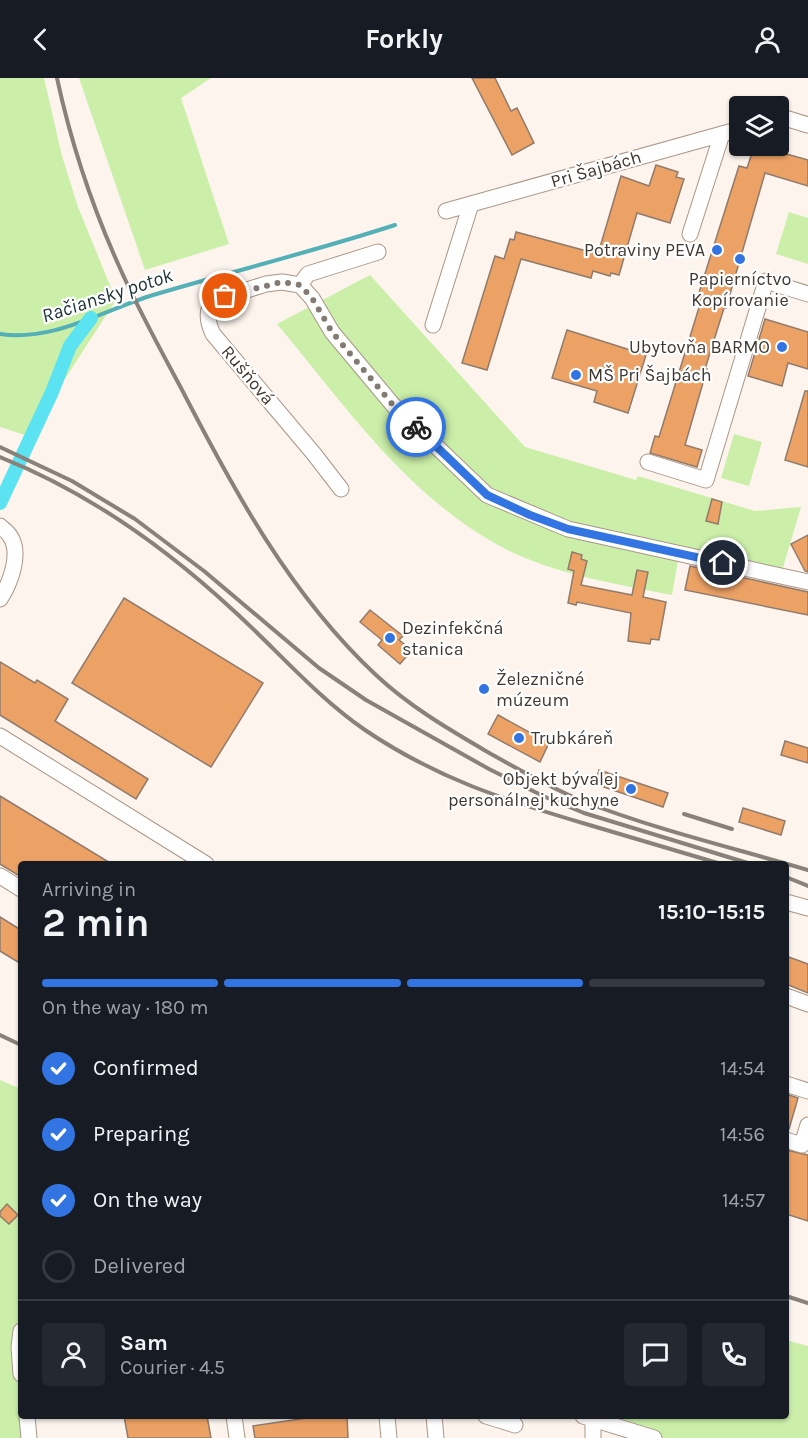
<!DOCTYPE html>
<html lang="en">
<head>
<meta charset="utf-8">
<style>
	:root { --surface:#171b24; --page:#242831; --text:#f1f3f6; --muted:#9ea1a6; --line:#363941; --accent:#3275e2 }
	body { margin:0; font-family:Karla,sans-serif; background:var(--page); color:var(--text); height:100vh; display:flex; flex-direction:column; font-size:22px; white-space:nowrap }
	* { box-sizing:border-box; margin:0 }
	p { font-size:20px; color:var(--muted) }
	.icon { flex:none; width:33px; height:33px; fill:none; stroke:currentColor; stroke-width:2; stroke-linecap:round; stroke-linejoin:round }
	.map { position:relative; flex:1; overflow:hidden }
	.details { position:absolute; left:18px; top:783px; width:771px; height:558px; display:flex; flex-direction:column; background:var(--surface); border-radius:6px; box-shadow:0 2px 4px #0004 }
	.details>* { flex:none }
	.fabs { position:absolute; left:729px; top:18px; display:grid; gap:12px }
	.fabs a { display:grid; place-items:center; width:60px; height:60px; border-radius:6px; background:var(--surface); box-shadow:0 2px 4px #0004; font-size:30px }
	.pin { position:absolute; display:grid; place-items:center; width:51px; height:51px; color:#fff; margin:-26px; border:3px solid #fff; border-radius:50%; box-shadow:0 2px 6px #0007 }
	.courier { position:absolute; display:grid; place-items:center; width:60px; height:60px; margin:-30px; border:4px solid #3275e2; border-radius:50%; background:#fff; color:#222; box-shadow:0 2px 8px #0007 }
	.summary em { font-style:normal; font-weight:700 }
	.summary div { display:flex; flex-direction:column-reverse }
	.summary { display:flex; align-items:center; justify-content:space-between; height:102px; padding:0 24px }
	h1 { font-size:39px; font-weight:700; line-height:45px }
	.bar { display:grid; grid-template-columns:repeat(4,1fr); gap:9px 6px; align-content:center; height:72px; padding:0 24px }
	.bar i { height:8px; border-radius:4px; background:var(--line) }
	.bar .current { background:var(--accent) }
	.bar p { grid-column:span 4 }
	.line { display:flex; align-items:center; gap:15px; padding:0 24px; border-top:2px solid var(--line) }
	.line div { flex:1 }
	.round { display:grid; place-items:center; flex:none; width:63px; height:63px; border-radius:6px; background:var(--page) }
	ol { padding:0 24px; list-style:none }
	li { display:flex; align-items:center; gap:18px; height:66px }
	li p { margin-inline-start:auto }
	li .icon { padding:6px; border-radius:50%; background:var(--accent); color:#fff; stroke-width:4 }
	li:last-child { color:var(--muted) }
	li i { width:33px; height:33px; border:3px solid var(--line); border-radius:50% }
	header { display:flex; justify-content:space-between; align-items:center; height:78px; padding:0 24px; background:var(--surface); font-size:27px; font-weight:700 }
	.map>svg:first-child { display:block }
</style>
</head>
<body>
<header><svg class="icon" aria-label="back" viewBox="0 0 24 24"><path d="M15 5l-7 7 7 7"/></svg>Forkly<svg class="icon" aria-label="person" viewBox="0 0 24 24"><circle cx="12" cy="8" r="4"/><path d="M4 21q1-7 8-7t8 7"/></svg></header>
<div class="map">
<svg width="808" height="1360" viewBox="0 0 808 1360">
	<rect width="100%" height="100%" fill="#fdf4ed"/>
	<g fill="#cbefa9">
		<polygon points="0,0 44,0 62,78 78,129 116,222 28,358 0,349"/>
		<polygon points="79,0 211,0 181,20 229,166 145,192"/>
		<polygon points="789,134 808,140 808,186 776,176"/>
		<path d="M370,197L525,369L636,402L638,398L755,433L801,429L782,493L680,471L672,517C621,507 566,498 518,477C414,429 348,331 277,246Z"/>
		<polygon points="734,356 762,364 749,408 721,400"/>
		<polygon points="0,1002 21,1011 21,1259 16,1267 21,1309 21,1338 27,1360 0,1360"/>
		<polygon points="786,1262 808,1268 808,1360 662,1360 595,1338 786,1338"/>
	</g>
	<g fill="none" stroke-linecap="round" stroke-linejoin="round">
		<path stroke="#53b0b7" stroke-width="4" d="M0,256C53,264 104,232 153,217C234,193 315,173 395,147"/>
		<polyline stroke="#5be3f1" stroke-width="14" points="0,425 52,314 70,268 91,240"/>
	</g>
	<g fill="#eda265" stroke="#907b6c" stroke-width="1.5">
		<polygon points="472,0 495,0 511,33 517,30 534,65 512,77"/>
		<polygon points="758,68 808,82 808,108 765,95 726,230 724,230 705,291 707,291 685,367 702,372 697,389 650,375 655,358 659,359 701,223 697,221 739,88 747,90 752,75 755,76"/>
		<polygon points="656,87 678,94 676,99 684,101 670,145 637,135 619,197 611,195 610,198 593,193 591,200 521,181 487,292 462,285 495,178 504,181 510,161 514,162 516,154 598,176 621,98 649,108"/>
		<polygon points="765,241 808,254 808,291 788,285 782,308 748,298"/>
		<polygon points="567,252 646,277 628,335 594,324 597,313 552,300"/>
		<polygon points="805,313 808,313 808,389 785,382"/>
		<polygon points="712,421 722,424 718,446 706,443"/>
		<polygon points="808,457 808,494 805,493 791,466"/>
		<polygon points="572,474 582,477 581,481 587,483 581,507 632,517 637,492 648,494 643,519 666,524 659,562 651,561 650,566 628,563 631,535 577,524 576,527 568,525 574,493 568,491"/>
		<polygon points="690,488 808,514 808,537 685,512"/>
		<polygon points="124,520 263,605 211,689 72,605"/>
		<polygon points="370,532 403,558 399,562 412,572 400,586 378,567 382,562 360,544"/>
		<polygon points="0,584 35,605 37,602 68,621 55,643 148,701 136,721 0,637"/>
		<polygon points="498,637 549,665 540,684 488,656"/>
		<polygon points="785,663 808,670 808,685 781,677"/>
		<polygon points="599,692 668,715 663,729 595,706"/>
		<polygon points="0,718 112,786 21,786 21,799 0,786"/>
		<polygon points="743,730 785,743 781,757 739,744"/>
		<polygon points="0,839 21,852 21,886 0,873"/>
		<polygon points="786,878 808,886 808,915 786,906"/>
		<polygon points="786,1016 798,1020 789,1051 786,1051"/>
		<polygon points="786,1072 808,1077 808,1143 786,1136"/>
		<polygon points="7,1126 18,1137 9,1146 0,1138 0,1134"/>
		<polygon points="124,1338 207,1338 211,1360 128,1360"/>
		<polygon points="320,1338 347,1338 348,1360 255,1360 253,1348"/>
	</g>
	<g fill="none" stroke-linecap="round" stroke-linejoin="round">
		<g stroke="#aa9586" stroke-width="17">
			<g id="minor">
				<polyline points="778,42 785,40 808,47"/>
				<polyline points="446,133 471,126"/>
				<polyline points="690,156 722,56"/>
				<polyline points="300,207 308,196 378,174"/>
				<polyline points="433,247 471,126 740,51"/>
				<polyline points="648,384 706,402 766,203 808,216"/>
				<path d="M341,411L314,376L213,256C207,243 204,230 218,221L266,206L282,204L300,207L312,220L332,254L393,327L487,417L568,451L808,504"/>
				<path d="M0,448C3,451 8,454 10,458C22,475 10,506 0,521"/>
				<polyline points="0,658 206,786"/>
				<polyline points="0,798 21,811"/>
				<polyline points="786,824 808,830"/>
				<polyline points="786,918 808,926"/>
				<polyline points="786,1006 808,1013"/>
				<polyline points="786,1062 802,1067 808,1047"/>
				<polyline points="21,1253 19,1269 21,1296"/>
				<polyline points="27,1338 29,1360"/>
				<polyline points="234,1338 237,1360"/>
				<polyline points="387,1338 389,1360"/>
				<polyline points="434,1338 436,1360"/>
				<polyline points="486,1338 515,1347"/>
				<polyline points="583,1338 654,1360"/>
				<polyline points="593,1360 593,1341"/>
			</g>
		</g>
		<use href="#minor" stroke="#fff" stroke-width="15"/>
		<g stroke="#89817a" stroke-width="4">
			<path d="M57,0C71,65 92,128 119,188C137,229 159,269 180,308C233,411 290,517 376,597C410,629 450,652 491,676C522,693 552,711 585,724C657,752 734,770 808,792"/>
			<polyline points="0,369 72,403 135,441 204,493 319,590 366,622 489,691 543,718 584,735 751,786"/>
			<path d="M0,379C88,414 165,469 234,533C278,573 316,618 365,652C436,700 504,722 586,746C631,759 676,773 721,786"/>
			<polyline points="684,736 732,751"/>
			<polyline points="786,799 808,808"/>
			<polyline points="0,957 21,967"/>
			<polyline points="786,1218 808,1225"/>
		</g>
	</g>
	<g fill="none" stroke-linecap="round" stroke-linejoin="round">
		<polyline stroke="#827a73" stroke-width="6" stroke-dasharray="0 10.8" points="225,218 282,204 300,207 312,220 332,254 393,327 416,349"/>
		<polyline stroke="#3275e2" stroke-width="8" points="416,349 487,417 530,437 568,451 723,485"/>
	</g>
	<g fill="#3275e2" stroke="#fff" stroke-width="2">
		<circle cx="717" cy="172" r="6"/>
		<circle cx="740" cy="181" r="6"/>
		<circle cx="782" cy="269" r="6"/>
		<circle cx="576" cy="297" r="6"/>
		<circle cx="390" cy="560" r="6"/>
		<circle cx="484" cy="611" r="6"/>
		<circle cx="519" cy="660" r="6"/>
		<circle cx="631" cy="711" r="6"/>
	</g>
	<g text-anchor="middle" stroke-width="4.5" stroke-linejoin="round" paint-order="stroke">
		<g font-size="18" fill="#403831" stroke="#fff">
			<text transform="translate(596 91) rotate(-16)" y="6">Pri Šajbách</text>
			<text transform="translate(248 297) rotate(50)" y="6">Rušňová</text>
		</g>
		<g font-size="18" fill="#403831" stroke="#fff" text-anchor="start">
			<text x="705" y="178" text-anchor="end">Potraviny PEVA</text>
			<text x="740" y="207" text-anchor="middle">Papierníctvo<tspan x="740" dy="21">Kopírovanie</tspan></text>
			<text x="770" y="275" text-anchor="end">Ubytovňa BARMO</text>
			<text x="588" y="303">MŠ Pri Šajbách</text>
			<text x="402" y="556">Dezinfekčná<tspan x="402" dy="21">stanica</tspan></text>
			<text x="496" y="607">Železničné<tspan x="496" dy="21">múzeum</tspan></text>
			<text x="531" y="666">Trubkáreň</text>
			<text x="619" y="707" text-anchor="end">Objekt bývalej<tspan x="619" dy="21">personálnej kuchyne</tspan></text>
		</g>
		<g font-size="20" font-style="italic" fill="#1b3235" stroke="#fff">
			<text transform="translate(107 217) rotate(-18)" y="7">Račiansky potok</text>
		</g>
	</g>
</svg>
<div class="fabs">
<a><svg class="icon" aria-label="layers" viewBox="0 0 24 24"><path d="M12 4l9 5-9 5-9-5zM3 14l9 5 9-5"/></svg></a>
</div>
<div class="pin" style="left:225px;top:218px;background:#ea580c"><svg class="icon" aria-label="bag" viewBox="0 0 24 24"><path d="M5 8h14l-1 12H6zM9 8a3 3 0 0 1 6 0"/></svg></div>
<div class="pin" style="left:723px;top:485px;background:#1f2937"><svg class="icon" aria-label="home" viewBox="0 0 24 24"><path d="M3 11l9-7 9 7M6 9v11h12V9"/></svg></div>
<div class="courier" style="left:416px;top:349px"><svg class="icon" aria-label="bike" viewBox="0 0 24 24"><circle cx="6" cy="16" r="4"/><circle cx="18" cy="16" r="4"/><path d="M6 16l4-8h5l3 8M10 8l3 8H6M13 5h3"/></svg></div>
<section class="details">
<div class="summary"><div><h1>2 min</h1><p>Arriving in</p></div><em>15:10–15:15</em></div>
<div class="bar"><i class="current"></i><i class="current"></i><i class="current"></i><i></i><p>On the way · 180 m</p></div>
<ol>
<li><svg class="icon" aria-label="check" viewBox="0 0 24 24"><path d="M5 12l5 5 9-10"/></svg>Confirmed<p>14:54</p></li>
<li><svg class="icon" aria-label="check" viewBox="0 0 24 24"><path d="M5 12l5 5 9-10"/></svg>Preparing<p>14:56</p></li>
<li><svg class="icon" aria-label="check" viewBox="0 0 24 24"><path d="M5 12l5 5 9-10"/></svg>On the way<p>14:57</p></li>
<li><i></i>Delivered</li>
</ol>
<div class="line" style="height:108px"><a class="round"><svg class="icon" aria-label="person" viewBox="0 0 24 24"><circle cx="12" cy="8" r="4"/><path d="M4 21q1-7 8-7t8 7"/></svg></a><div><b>Sam</b><p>Courier · 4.5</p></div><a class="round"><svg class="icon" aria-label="chat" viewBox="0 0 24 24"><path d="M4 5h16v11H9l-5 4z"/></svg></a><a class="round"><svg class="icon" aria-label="phone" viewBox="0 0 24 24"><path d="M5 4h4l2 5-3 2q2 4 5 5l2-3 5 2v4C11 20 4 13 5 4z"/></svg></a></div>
</section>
</div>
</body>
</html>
